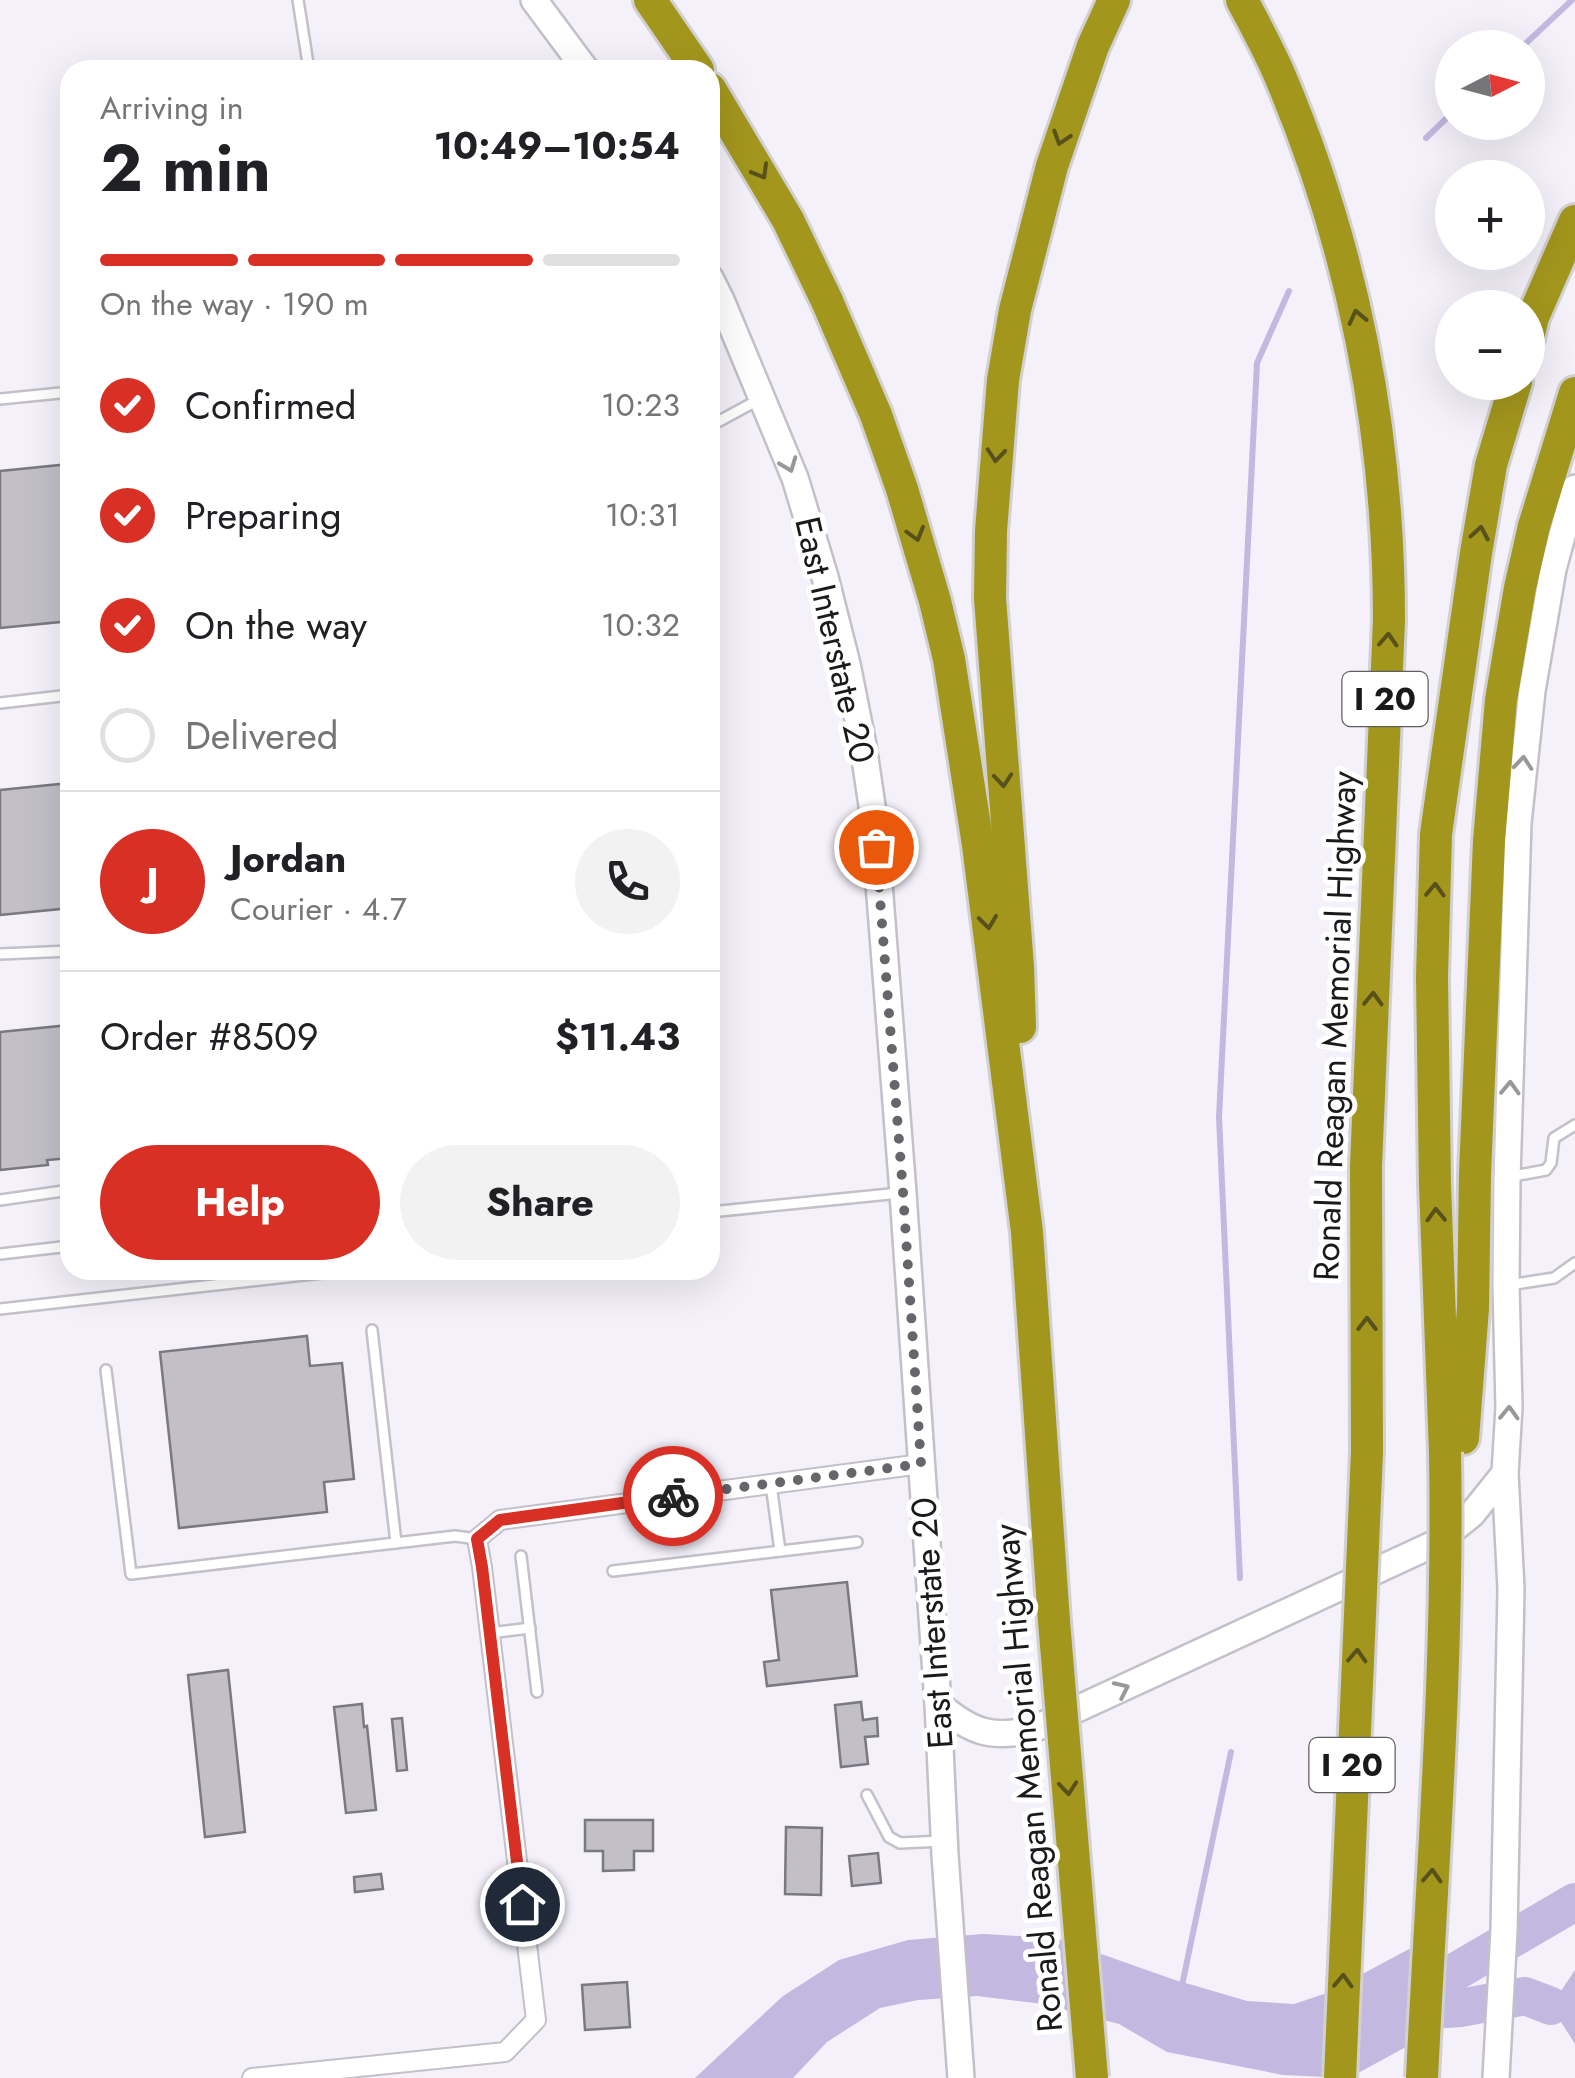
<!DOCTYPE html>
<html lang="en">
<head>
<meta charset="utf-8">
<style>
	:root { --surface:#fff; --page:#f2f2f2; --text:#202124; --muted:#757577; --line:#e0e0e0; --accent:#d93025 }
	body { margin:0; font-family:Jost,sans-serif; background:var(--page); color:var(--text); height:100vh; display:flex; flex-direction:column; font-size:38px; white-space:nowrap }
	* { box-sizing:border-box; margin:0 }
	p { font-size:32px; color:var(--muted) }
	.icon { flex:none; width:55px; height:55px; fill:none; stroke:currentColor; stroke-width:2; stroke-linecap:round; stroke-linejoin:round }
	.map { position:relative; flex:1; overflow:hidden }
	.sheet { position:absolute; left:60px; top:60px; width:660px; height:1220px; display:flex; flex-direction:column; background:var(--surface); border-radius:30px; box-shadow:0 10px 40px #0002 }
	.sheet>* { flex:none }
	.needle { width:65px; rotate:84deg }
	.controls { position:absolute; left:1435px; top:30px; display:grid; gap:20px }
	.controls a { display:grid; place-items:center; width:110px; height:110px; border-radius:50%; background:var(--surface); box-shadow:0 10px 40px #0002; font-size:50px }
	.pin { position:absolute; display:grid; place-items:center; width:85px; height:85px; color:#fff; margin:-42px; border:5px solid #fff; border-radius:50%; box-shadow:0 2px 10px #0007 }
	.courier { position:absolute; display:grid; place-items:center; width:100px; height:100px; margin:-50px; border:8px solid #d93025; border-radius:50%; background:#fff; color:#222; box-shadow:0 2px 12px #0007 }
	.overview em { font-style:normal; font-weight:700 }
	.overview div { display:flex; flex-direction:column-reverse }
	.overview { display:flex; align-items:center; justify-content:space-between; height:170px; padding:0 40px }
	h1 { font-size:65px; font-weight:700; line-height:75px }
	.bar { display:grid; grid-template-columns:repeat(4,1fr); gap:15px 10px; align-content:center; height:120px; padding:0 40px }
	.bar i { height:12px; border-radius:8px; background:var(--line) }
	.bar .active { background:var(--accent) }
	.bar p { grid-column:span 4 }
	.line { display:flex; align-items:center; gap:25px; padding:0 40px; border-top:2px solid var(--line) }
	.line div { flex:1 }
	.round { display:grid; place-items:center; flex:none; width:105px; height:105px; border-radius:52px; background:var(--page) }
	ol { padding:0 40px; list-style:none }
	li { display:flex; align-items:center; gap:30px; height:110px }
	li p { margin-inline-start:auto }
	li .icon { padding:10px; border-radius:50%; background:var(--accent); color:#fff; stroke-width:4 }
	li:last-child { color:var(--muted) }
	li i { width:55px; height:55px; border:5px solid var(--line); border-radius:50% }
	.button { display:flex; gap:20px; margin-top:auto; padding:20px 40px }
	.button a { flex:1; height:115px; border-radius:60px; background:var(--accent); color:#fff; font-size:40px; font-weight:700; line-height:115px; text-align:center }
	.button a+a { background:var(--page); color:var(--text) }
	.map>svg:first-child { display:block }
</style>
</head>
<body>
<div class="map">
<svg width="1575" height="2078" viewBox="0 0 1575 2078">
	<rect width="100%" height="100%" fill="#f4f1fb"/>
	<g fill="#c3b8e0">
		<polygon points="983,1934 1056,1938 1172,1979 1247,2001 1294,2004 1327,1993 1411,1948 1426,2036 1349,2078 1283,2075 1167,2052 1119,2024 1043,2004 977,1996 918,2000 880,2008 827,2042 793,2078 695,2078 783,1996 839,1960 908,1940"/>
		<polygon points="1575,1970 1575,2044 1551,2006"/>
	</g>
	<g fill="none" stroke-linecap="round" stroke-linejoin="round">
		<g stroke="#c3b8e0" stroke-width="6">
			<polyline points="1521,48 1572,0"/>
			<polyline points="1426,138 1452,113"/>
			<polyline points="1240,1578 1219,1117 1257,363 1289,291"/>
			<polyline points="1181,1990 1231,1752"/>
		</g>
		<g stroke="#c3b8e0" stroke-width="38">
			<polyline points="1402,2003 1575,1902"/>
			<polyline points="1389,2013 1460,2008 1525,1996 1551,2006"/>
		</g>
	</g>
	<g fill="#c2bfc9" stroke="#7a7880" stroke-width="2.5">
		<polygon points="70,464 70,621 0,628 0,471"/>
		<polygon points="70,783 70,908 0,915 0,790"/>
		<polygon points="70,1025 70,1158 47,1160 48,1165 0,1170 0,1032"/>
		<polygon points="307,1336 310,1366 342,1363 354,1479 324,1482 327,1512 179,1528 160,1352"/>
		<polygon points="847,1582 857,1676 767,1686 764,1662 779,1660 771,1590"/>
		<polygon points="228,1670 245,1832 205,1837 188,1675"/>
		<polygon points="861,1702 863,1720 877,1718 878,1736 865,1737 868,1764 841,1767 835,1705"/>
		<polygon points="362,1704 364,1727 367,1726 376,1810 346,1813 334,1707"/>
		<polygon points="402,1718 407,1770 397,1771 392,1719"/>
		<polygon points="585,1820 653,1820 653,1851 634,1851 634,1870 603,1871 603,1851 585,1851"/>
		<polygon points="786,1827 822,1828 821,1895 785,1894"/>
		<polygon points="878,1853 881,1883 852,1886 849,1856"/>
		<polygon points="381,1874 383,1889 355,1892 354,1877"/>
		<polygon points="627,1982 630,2027 585,2030 582,1985"/>
	</g>
	<g fill="none" stroke-linecap="round" stroke-linejoin="round">
		<g stroke="#c3c0c9" stroke-width="14">
			<g id="service">
				<polyline points="298,0 309,70"/>
				<polyline points="0,399 70,392"/>
				<polyline points="710,426 760,399"/>
				<polyline points="0,703 70,695"/>
				<polyline points="0,954 70,951"/>
				<polyline points="1508,1177 1546,1170 1551,1163 1554,1138 1575,1125"/>
				<polyline points="0,1200 70,1190"/>
				<polyline points="710,1212 900,1193"/>
				<polyline points="0,1254 70,1246"/>
				<polyline points="1509,1285 1554,1278 1575,1263"/>
				<polyline points="0,1309 349,1270"/>
				<polyline points="372,1330 396,1543"/>
				<polyline points="106,1370 131,1574 455,1536 477,1539"/>
				<polyline points="771,1484 780,1551"/>
				<polyline points="521,1556 537,1692"/>
				<polyline points="613,1571 857,1542"/>
				<polyline points="490,1633 530,1628"/>
				<polyline points="867,1795 889,1837 900,1843 942,1841"/>
			</g>
		</g>
		<g stroke="#c3c0c9" stroke-width="22">
			<polyline id="minor" points="252,2078 505,2052 536,2020 482,1567 477,1539 500,1520 921,1464"/>
		</g>
		<g stroke="#c3c0c9" stroke-width="30">
			<g id="secondary">
				<polyline points="534,0 586,70"/>
				<polyline points="710,278 721,300 795,478 825,577 847,664 863,745 874,819 903,1193 938,1704 945,1855 961,2078"/>
				<path d="M938,1704C971,1732 992,1740 1034,1729L1436,1543L1472,1514L1505,1473"/>
				<polyline points="1496,2078 1504,1930 1511,1589 1505,1473 1509,1407 1506,1285 1507,1178 1518,823 1532,691 1553,569 1575,488"/>
			</g>
		</g>
		<g stroke="#d1d1d2" stroke-width="38">
			<g id="motorway">
				<polyline points="650,0 698,70"/>
				<path d="M1242,0C1255,25 1269,50 1280,76C1353,248 1389,433 1389,620L1366,1166L1367,1452"/>
				<polyline points="710,89 788,220 827,301 876,415 902,489 935,601 949,659 978,845 1027,1232 1054,1621"/>
				<polyline points="1528,338 1533,317 1575,221"/>
				<polyline points="1020,1027 1018,967 990,598 991,531 1003,380 1015,310 1052,166 1093,46 1114,0"/>
				<polyline points="1463,1438 1473,1308 1475,1174 1489,841 1501,700 1520,588 1534,526 1575,393"/>
				<polyline points="1445,1452 1435,1185 1432,977 1436,834 1476,553 1491,465 1516,382"/>
			</g>
		</g>
		<use href="#service" stroke="#fff" stroke-width="9"/>
		<use href="#minor" stroke="#fff" stroke-width="18"/>
		<use href="#secondary" stroke="#fff" stroke-width="25"/>
		<use href="#motorway" stroke="#a3961d" stroke-width="32"/>
		<g stroke="#d1d1d2" stroke-width="38" stroke-linecap="butt">
			<g id="motorway-bridge">
				<polyline points="1054,1621 1092,2078"/>
				<polyline points="1340,2078 1367,1452"/>
				<path d="M1422,2078C1432,1870 1449,1661 1445,1452"/>
			</g>
		</g>
		<use href="#motorway-bridge" stroke="#a3961d" stroke-width="32"/>
	</g>
	<defs><path id="oneway-chevron" d="M-2-3.5L2.5 0L-2 3.5" fill="none" stroke-width="1.6" stroke-linecap="round" stroke-linejoin="round" transform="scale(2.5)"/></defs>
	<g stroke="#58511c">
		<use href="#oneway-chevron" transform="translate(1061 138) rotate(108)"/>
		<use href="#oneway-chevron" transform="translate(761 172) rotate(60)"/>
		<use href="#oneway-chevron" transform="translate(1357 317) rotate(-103)"/>
		<use href="#oneway-chevron" transform="translate(996 455) rotate(95)"/>
		<use href="#oneway-chevron" transform="translate(1480 533) rotate(-80)"/>
		<use href="#oneway-chevron" transform="translate(916 534) rotate(74)"/>
		<use href="#oneway-chevron" transform="translate(1388 640) rotate(-87)"/>
		<use href="#oneway-chevron" transform="translate(1003 780) rotate(85)"/>
		<use href="#oneway-chevron" transform="translate(1435 890) rotate(-88)"/>
		<use href="#oneway-chevron" transform="translate(988 922) rotate(83)"/>
		<use href="#oneway-chevron" transform="translate(1373 999) rotate(-88)"/>
		<use href="#oneway-chevron" transform="translate(1436 1215) rotate(-92)"/>
		<use href="#oneway-chevron" transform="translate(1367 1324) rotate(-90)"/>
		<use href="#oneway-chevron" transform="translate(1357 1656) rotate(-87)"/>
		<use href="#oneway-chevron" transform="translate(1068 1788) rotate(85)"/>
		<use href="#oneway-chevron" transform="translate(1432 1876) rotate(-87)"/>
		<use href="#oneway-chevron" transform="translate(1343 1981) rotate(-88)"/>
	</g>
	<g stroke="#989899">
		<use href="#oneway-chevron" transform="translate(789 465) rotate(69)"/>
		<use href="#oneway-chevron" transform="translate(1523 763) rotate(-85)"/>
		<use href="#oneway-chevron" transform="translate(1510 1088) rotate(-88)"/>
		<use href="#oneway-chevron" transform="translate(1509 1413) rotate(-88)"/>
		<use href="#oneway-chevron" transform="translate(1122 1689) rotate(-25)"/>
	</g>
	<g fill="none" stroke-linecap="round" stroke-linejoin="round">
		<polyline stroke="#66656a" stroke-width="10" stroke-dasharray="0 18" points="673,1496 921,1464 903,1192 876,847"/>
		<polyline stroke="#d93025" stroke-width="12" points="522,1904 482,1567 477,1539 500,1520 673,1496"/>
	</g>
	<g text-anchor="middle" stroke-width="10" stroke-linejoin="round" paint-order="stroke">
		<g fill="#fff" stroke="#5f5e60" stroke-width="2.5">
			<rect x="1342.5" y="672" width="85" height="54" rx="8"/>
			<rect x="1309.5" y="1738" width="85" height="54" rx="8"/>
		</g>
		<g font-size="32" font-weight="bold" fill="#1a191c">
			<text x="1385" y="710">I 20</text>
			<text x="1352" y="1776">I 20</text>
		</g>
		<g font-size="35" fill="#1a191c" stroke="#fff">
			<text transform="translate(835 640) rotate(77)" y="12">East Interstate 20</text>
			<text transform="translate(1335 1026) rotate(-88)" y="12">Ronald Reagan Memorial Highway</text>
			<text transform="translate(932 1623) rotate(-94)" y="12">East Interstate 20</text>
			<text transform="translate(1028 1778) rotate(-95)" y="12">Ronald Reagan Memorial Highway</text>
		</g>
	</g>
</svg>
<div class="controls">
<a><svg class="needle" viewBox="-14 -14 28 28"><path d="M0-13l5 13h-10z" fill="#e53935"/><path d="M0 13l5-13h-10z" fill="#757577"/></svg></a>
<a>+</a>
<a>−</a>
</div>
<div class="pin" style="left:876px;top:847px;background:#ea580c"><svg class="icon" aria-label="bag" viewBox="0 0 24 24"><path d="M5 8h14l-1 12H6zM9 8a3 3 0 0 1 6 0"/></svg></div>
<div class="pin" style="left:522px;top:1904px;background:#1f2937"><svg class="icon" aria-label="home" viewBox="0 0 24 24"><path d="M3 11l9-7 9 7M6 9v11h12V9"/></svg></div>
<div class="courier" style="left:673px;top:1496px"><svg class="icon" aria-label="bike" viewBox="0 0 24 24"><circle cx="6" cy="16" r="4"/><circle cx="18" cy="16" r="4"/><path d="M6 16l4-8h5l3 8M10 8l3 8H6M13 5h3"/></svg></div>
<section class="sheet">
<div class="overview"><div><h1>2 min</h1><p>Arriving in</p></div><em>10:49–10:54</em></div>
<div class="bar"><i class="active"></i><i class="active"></i><i class="active"></i><i></i><p>On the way · 190 m</p></div>
<ol>
<li><svg class="icon" aria-label="check" viewBox="0 0 24 24"><path d="M5 12l5 5 9-10"/></svg>Confirmed<p>10:23</p></li>
<li><svg class="icon" aria-label="check" viewBox="0 0 24 24"><path d="M5 12l5 5 9-10"/></svg>Preparing<p>10:31</p></li>
<li><svg class="icon" aria-label="check" viewBox="0 0 24 24"><path d="M5 12l5 5 9-10"/></svg>On the way<p>10:32</p></li>
<li><i></i>Delivered</li>
</ol>
<div class="line" style="height:180px"><b class="round" style="background:var(--accent);color:#fff">J</b><div><b>Jordan</b><p>Courier · 4.7</p></div><a class="round"><svg class="icon" aria-label="phone" viewBox="0 0 24 24"><path d="M5 4h4l2 5-3 2q2 4 5 5l2-3 5 2v4C11 20 4 13 5 4z"/></svg></a></div>
<div class="line" style="height:130px"><div>Order #8509</div><b>$11.43</b></div>
<div class="button"><a>Help</a><a>Share</a></div>
</section>
</div>
</body>
</html>
